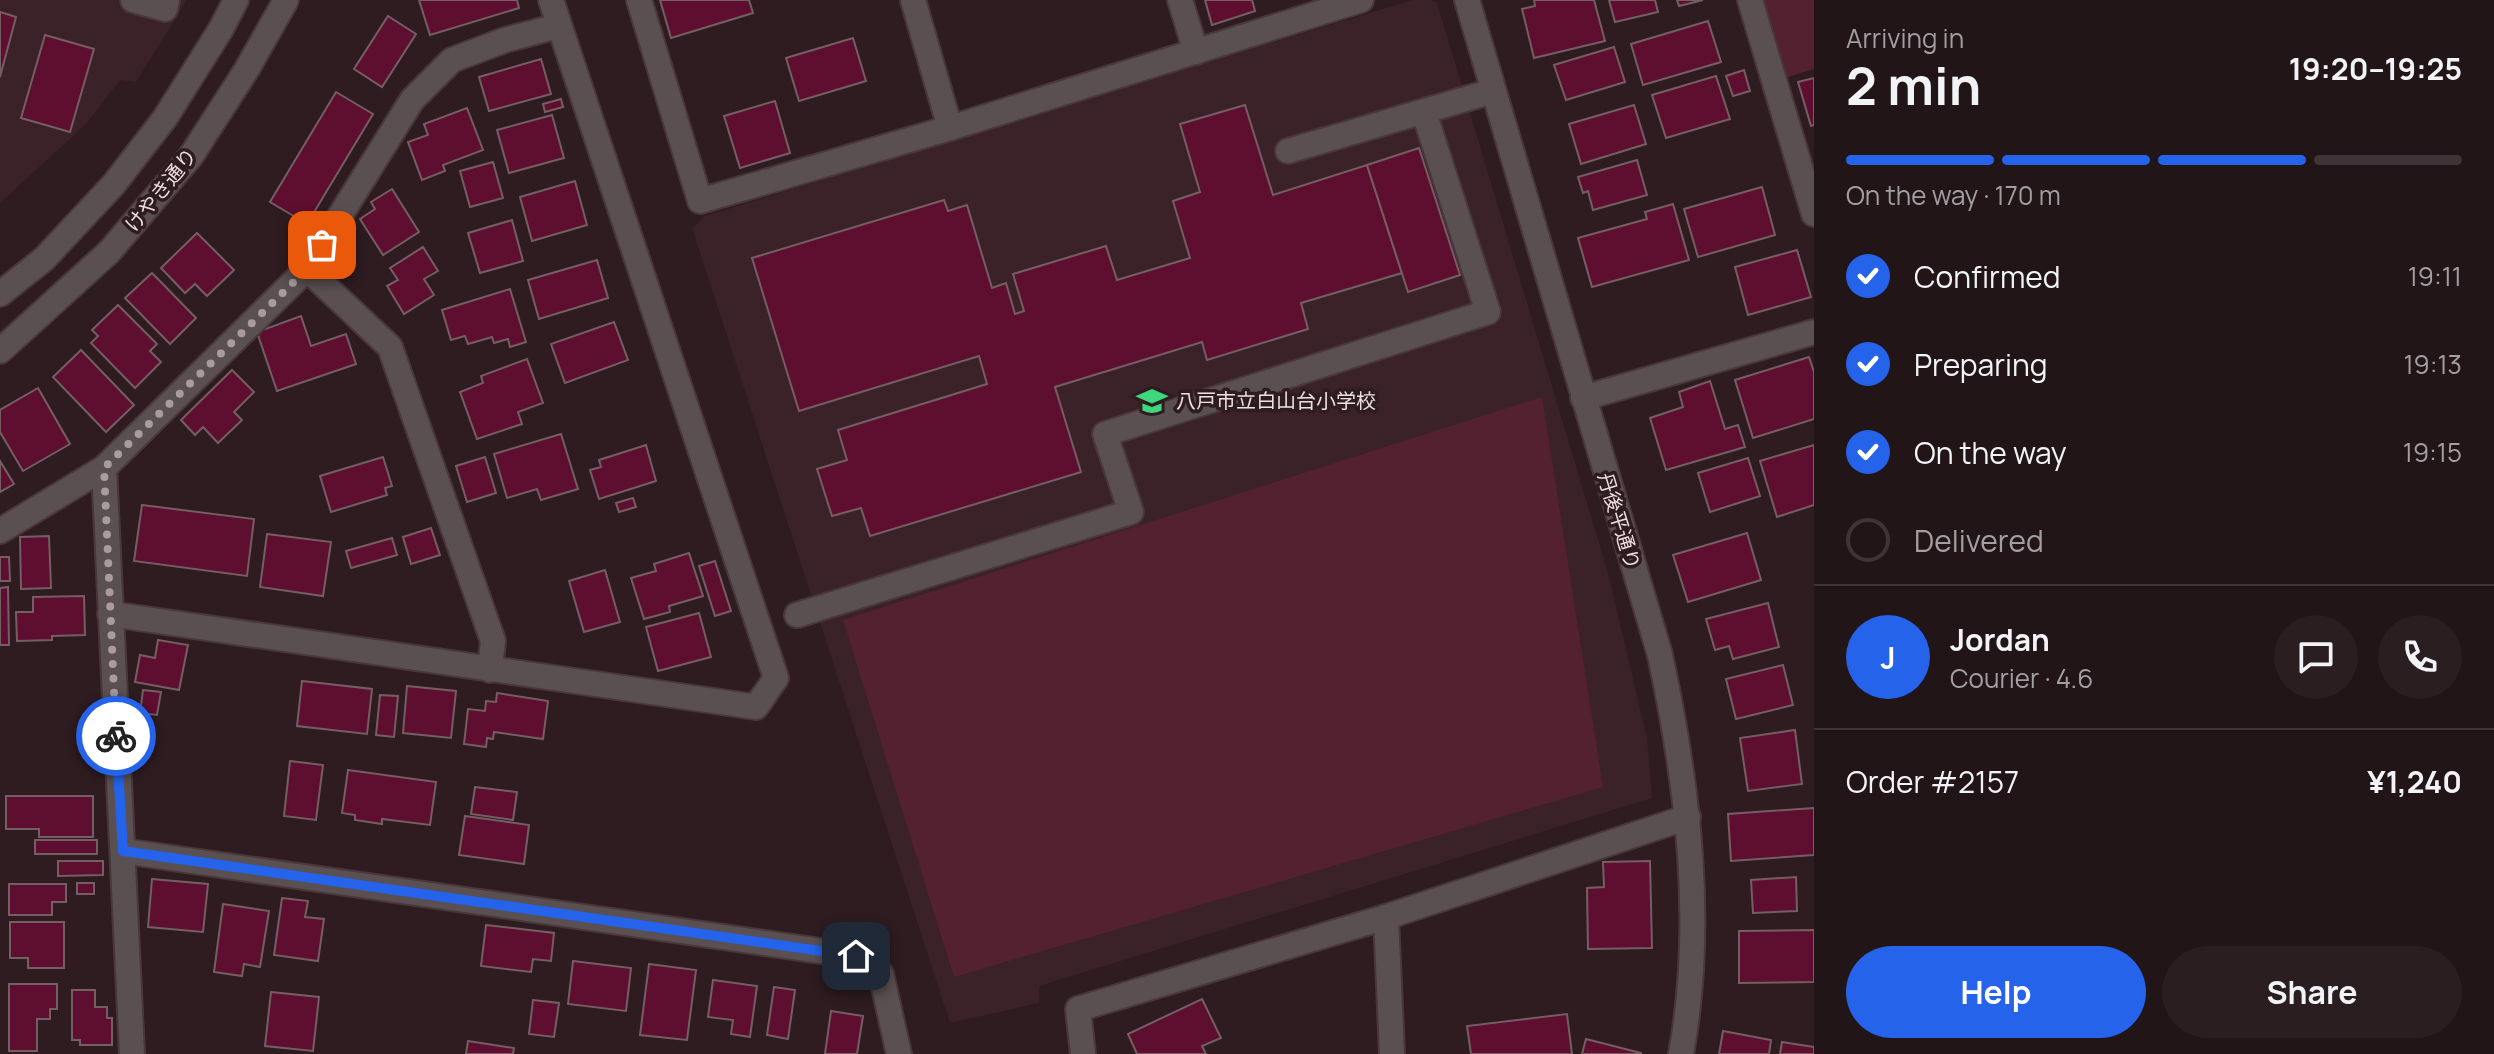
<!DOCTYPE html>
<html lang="en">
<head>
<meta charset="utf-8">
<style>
	:root { --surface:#221518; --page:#2a1e21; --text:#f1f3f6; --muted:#a29fa2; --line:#3f3437; --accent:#2563eb }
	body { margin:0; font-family:Manrope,"Noto Sans JP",sans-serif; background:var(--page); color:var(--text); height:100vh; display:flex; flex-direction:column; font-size:30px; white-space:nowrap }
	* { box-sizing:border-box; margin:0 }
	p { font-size:26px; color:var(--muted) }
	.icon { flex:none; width:44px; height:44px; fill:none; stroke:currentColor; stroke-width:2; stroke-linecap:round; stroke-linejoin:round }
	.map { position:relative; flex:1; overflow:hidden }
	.details { display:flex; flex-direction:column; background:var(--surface); width:680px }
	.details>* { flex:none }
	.pin { position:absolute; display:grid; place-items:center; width:68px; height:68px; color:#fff; margin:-34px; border-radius:16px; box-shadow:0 4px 12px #0006 }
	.courier { position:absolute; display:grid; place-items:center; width:80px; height:80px; margin:-40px; border:6px solid #2563eb; border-radius:50%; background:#fff; color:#222; box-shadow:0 2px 10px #0007 }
	.headline em { font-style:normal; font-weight:700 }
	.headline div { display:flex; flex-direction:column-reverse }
	.headline { display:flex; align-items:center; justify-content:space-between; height:136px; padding:0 32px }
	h1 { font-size:52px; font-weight:700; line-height:60px }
	.bar { display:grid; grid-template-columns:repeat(4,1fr); gap:12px 8px; align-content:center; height:96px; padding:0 32px }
	.bar i { height:10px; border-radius:6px; background:var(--line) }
	.bar .current { background:var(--accent) }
	.bar p { grid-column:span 4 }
	.line { display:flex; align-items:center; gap:20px; padding:0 32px; border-top:2px solid var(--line) }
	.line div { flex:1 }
	.round { display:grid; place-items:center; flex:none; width:84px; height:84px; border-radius:42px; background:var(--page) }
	ol { padding:0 32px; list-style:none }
	li { display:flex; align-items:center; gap:24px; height:88px }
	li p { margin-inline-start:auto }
	li .icon { padding:8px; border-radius:50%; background:var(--accent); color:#fff; stroke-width:4 }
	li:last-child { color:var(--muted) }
	li i { width:44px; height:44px; border:4px solid var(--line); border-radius:50% }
	.primary-button { display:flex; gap:16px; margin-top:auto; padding:16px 32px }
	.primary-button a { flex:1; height:92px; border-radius:48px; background:var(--accent); color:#fff; font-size:32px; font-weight:700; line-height:92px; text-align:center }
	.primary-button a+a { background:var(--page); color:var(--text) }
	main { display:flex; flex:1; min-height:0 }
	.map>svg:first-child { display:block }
</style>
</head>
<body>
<main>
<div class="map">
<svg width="1814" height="1054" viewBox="0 0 1814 1054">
	<rect width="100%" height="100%" fill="#2e1c20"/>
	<g fill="#3b2228">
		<polygon points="0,0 187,0 136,82 120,80 85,125 0,203"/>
		<polygon points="1412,0 1431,0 1437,3 1608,573 1647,738 1652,798 1039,986 1039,1003 950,1023 692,228 705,216"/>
	</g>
	<g fill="#542131">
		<polygon points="1762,0 1814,0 1814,69 1785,78"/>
		<polygon points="1542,397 1603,787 954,977 843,620"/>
	</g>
	<g fill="#5e0e2e" stroke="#745e63" stroke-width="2">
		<polygon points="419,0 517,0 519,8 430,35"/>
		<polygon points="660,0 749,0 753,13 671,38"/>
		<polygon points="1205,0 1252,0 1255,11 1212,25"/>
		<polygon points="1534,0 1594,0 1605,41 1534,58 1522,9 1535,6"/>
		<polygon points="1609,0 1655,0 1658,12 1615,22"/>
		<polygon points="1677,0 1703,0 1679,6"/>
		<polygon points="0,12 16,17 0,77"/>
		<polygon points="388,16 416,34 382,87 354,69"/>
		<polygon points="1708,21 1721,62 1643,85 1631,44"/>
		<polygon points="45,35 94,49 70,132 21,118"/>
		<polygon points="853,38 866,81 799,101 786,58"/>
		<polygon points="1614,47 1625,82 1566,100 1554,65"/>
		<polygon points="541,59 551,94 489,111 479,77"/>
		<polygon points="1744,70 1750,91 1733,96 1726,76"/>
		<polygon points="1716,76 1730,119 1666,138 1652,95"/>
		<polygon points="1814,78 1814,125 1811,126 1798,82"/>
		<polygon points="336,92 373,114 307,224 270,202"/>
		<polygon points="561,99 563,107 545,112 543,104"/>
		<polygon points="775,101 790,153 740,168 724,116"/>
		<polygon points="1245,105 1273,195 1367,165 1402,273 1301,303 1308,329 1207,360 1202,342 1055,387 1081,472 870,536 861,508 832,516 817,469 847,460 838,430 987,384 979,356 799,411 752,258 944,200 948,211 967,205 992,288 1006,283 1015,314 1024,311 1013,274 1106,246 1117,280 1190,258 1173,201 1200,192 1180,124"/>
		<polygon points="1634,105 1646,144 1581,164 1569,124"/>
		<polygon points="467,108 483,150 443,165 445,171 422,180 408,142 428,135 424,124"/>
		<polygon points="552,115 564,158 509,173 497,130"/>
		<polygon points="1419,148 1460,275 1408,292 1367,165"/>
		<polygon points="1637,160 1647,195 1593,210 1588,191 1583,193 1578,177"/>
		<polygon points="493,162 503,198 470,207 460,171"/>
		<polygon points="575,181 587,225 532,241 520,197"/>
		<polygon points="1762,187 1775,235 1698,257 1684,209"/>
		<polygon points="392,189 419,232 383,255 360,219 375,209 371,202"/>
		<polygon points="1673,204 1689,260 1592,287 1578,238 1647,219 1645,212"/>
		<polygon points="512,220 523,261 480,273 468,233"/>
		<polygon points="197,233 234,270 207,296 195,284 185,293 161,268"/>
		<polygon points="423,247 438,271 424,279 434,295 404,314 387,286 398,280 390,268"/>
		<polygon points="1797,250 1811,297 1748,315 1735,267"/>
		<polygon points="597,260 608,298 539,319 528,280"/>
		<polygon points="152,273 196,318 170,344 125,298"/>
		<polygon points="510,289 526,342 510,347 508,339 494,343 492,337 468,344 465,336 451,340 442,310"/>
		<polygon points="118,305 157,344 150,351 161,362 135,388 91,343 98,336 92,330"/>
		<polygon points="301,316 311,346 346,334 356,364 277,391 257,332"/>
		<polygon points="614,322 628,360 565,383 551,344"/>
		<polygon points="81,350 134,405 106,432 53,377"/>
		<polygon points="1809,357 1814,372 1814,419 1753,438 1735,380"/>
		<polygon points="527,359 543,403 518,412 522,424 477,439 460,392 483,383 481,376"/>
		<polygon points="232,370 254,392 234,412 242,420 218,443 203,427 195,435 181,420"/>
		<polygon points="1710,381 1725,429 1738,425 1745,447 1666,470 1650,418 1683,407 1679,392"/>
		<polygon points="38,388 70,444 23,471 0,432 0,410"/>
		<polygon points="561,434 578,489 541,500 537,489 507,498 494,454"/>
		<polygon points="646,445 656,481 599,499 590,470 601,467 599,460"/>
		<polygon points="1814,445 1814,505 1777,517 1760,461"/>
		<polygon points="383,457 392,486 385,488 387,495 331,512 320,476"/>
		<polygon points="485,457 496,493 467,502 456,466"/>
		<polygon points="1748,458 1760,496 1710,512 1698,473"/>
		<polygon points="0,461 14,484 0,492"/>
		<polygon points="633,498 636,507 619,512 616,503"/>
		<polygon points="142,505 254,519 247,576 134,561"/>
		<polygon points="431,528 440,555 411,564 403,537"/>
		<polygon points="1747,533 1761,580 1688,602 1673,555"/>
		<polygon points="267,534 331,542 323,596 260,587"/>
		<polygon points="49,536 51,588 21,589 20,537"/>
		<polygon points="392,538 397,555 351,568 346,551"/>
		<polygon points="689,553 703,596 669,606 670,612 644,619 631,578 656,571 654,564"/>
		<polygon points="0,557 9,557 10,581 0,581"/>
		<polygon points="715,561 731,611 715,616 699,566"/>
		<polygon points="605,570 620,622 584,632 569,581"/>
		<polygon points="8,587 9,645 0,645 0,588"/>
		<polygon points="84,596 85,635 52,636 52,640 17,641 16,612 33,612 33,597"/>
		<polygon points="1768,603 1779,647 1733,659 1729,646 1715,650 1706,619"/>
		<polygon points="699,613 711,657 658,671 646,627"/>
		<polygon points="158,640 188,645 179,690 135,682 140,655 155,658"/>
		<polygon points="1783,665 1793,705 1736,719 1726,679"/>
		<polygon points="302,681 372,689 367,734 297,726"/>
		<polygon points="407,686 456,691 451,738 403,733"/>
		<polygon points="143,690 161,692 157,715 140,713"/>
		<polygon points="497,693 548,701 543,739 494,732 493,739 487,738 486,747 464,744 468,709 485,711 486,701 496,702"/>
		<polygon points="380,695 398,696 394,737 376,735"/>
		<polygon points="1795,730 1802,784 1748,791 1740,738"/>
		<polygon points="290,761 323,765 316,820 284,816"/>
		<polygon points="348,770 436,782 430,825 382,819 382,824 355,820 355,815 342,813"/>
		<polygon points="475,787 517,792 513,820 471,814"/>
		<polygon points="6,796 93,796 93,837 39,837 39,829 6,829"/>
		<polygon points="1814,808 1814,855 1731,861 1728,814"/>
		<polygon points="465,816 529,825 524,864 459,855"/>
		<rect x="35" y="840" width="62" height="14"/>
		<polygon points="58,861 103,861 103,875 58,876"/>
		<polygon points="1650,861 1652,948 1588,949 1587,888 1604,887 1603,862"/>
		<polygon points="1796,877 1797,911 1753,913 1751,880"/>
		<polygon points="152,879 208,884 203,932 148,927"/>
		<rect x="77" y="883" width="17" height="11"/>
		<polygon points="9,884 66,884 66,902 52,902 52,915 9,915"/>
		<polygon points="282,898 308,901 305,917 324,919 318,961 274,955"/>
		<polygon points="223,904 269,911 260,967 244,964 242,976 214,972"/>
		<polygon points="10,922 64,922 64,968 28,968 28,958 10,958"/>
		<polygon points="486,925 554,933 551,961 533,959 531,972 481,966"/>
		<polygon points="1814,930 1814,982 1739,983 1739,931"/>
		<polygon points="573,961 631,968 626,1011 568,1004"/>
		<polygon points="649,964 696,970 687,1040 640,1035"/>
		<polygon points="713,980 757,986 750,1037 731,1034 733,1020 708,1017"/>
		<polygon points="9,984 57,984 57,1009 50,1009 50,1019 37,1019 37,1051 9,1051"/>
		<polygon points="774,987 795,990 788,1039 767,1035"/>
		<polygon points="72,990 95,990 95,1007 107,1007 107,1018 112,1018 112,1045 80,1045 80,1040 72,1040"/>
		<polygon points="271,992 319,997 313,1051 265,1046"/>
		<polygon points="1202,999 1221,1038 1202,1046 1206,1054 1137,1054 1128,1034"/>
		<polygon points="533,1000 559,1003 554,1037 529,1034"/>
		<polygon points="831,1011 863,1016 857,1054 825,1054"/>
		<polygon points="1567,1014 1572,1054 1471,1054 1467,1026"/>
		<polygon points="1723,1031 1771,1040 1769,1054 1719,1054"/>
		<polygon points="1586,1039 1641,1053 1641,1054 1582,1054"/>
		<polygon points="468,1041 514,1048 513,1054 466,1054"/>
		<polygon points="1782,1042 1814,1047 1814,1054 1780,1054"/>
	</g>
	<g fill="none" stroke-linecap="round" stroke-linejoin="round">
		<g stroke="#49373b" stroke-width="28">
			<g id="minor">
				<polyline points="133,0 165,9 167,0"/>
				<polyline points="639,0 700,201 950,128 1361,0"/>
				<polyline points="913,0 950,128"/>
				<polyline points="1180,0 1196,52"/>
				<path d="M1467,0L1660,655C1688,786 1705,922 1681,1054"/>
				<polyline points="1750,0 1814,214"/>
				<polyline points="1288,151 1493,91"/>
				<polyline points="307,269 390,347 493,641 490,670"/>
				<polyline points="0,294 44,259 114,184 165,118 221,29 236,0"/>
				<polyline points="0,351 109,252 191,156 247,69 286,0"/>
				<polyline points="1583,398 1814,332"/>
				<polyline points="104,468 132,1054"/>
				<polyline points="0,531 104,468 307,269 412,100 452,60 505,40 558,26"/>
				<polyline points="110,614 756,707 776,678 551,0"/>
				<polyline points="797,615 1131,512 1105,434 1488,312 1424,112"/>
				<polyline points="123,851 856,956 881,974 899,1054"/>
				<polyline points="1386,917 1392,1054"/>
				<polyline points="1083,1054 1078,1009 1386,917 1688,817"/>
			</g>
		</g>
		<use href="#minor" stroke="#5a5052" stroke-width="24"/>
	</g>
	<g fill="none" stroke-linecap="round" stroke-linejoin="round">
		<polyline stroke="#aa9b9d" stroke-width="8" stroke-dasharray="0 14.4" points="116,736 104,468 307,269 322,245"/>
		<polyline stroke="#2563eb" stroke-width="10" points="116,736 123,851 856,956"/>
	</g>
	<defs>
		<g id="school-bare" transform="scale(2.4)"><path d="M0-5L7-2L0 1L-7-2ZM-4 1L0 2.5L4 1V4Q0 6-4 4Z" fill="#3fd77d" stroke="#2e1c20" stroke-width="2.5" paint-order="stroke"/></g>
	</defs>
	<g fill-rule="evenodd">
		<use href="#school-bare" x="1152" y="401"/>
	</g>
	<g text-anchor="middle" stroke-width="7" stroke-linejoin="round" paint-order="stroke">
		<g font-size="20" fill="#ecdfe1" stroke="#2e1c20">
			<text transform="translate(161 190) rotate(-51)" y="7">けやき通り</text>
			<text transform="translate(1619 521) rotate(73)" y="7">丹後平通り</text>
		</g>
		<g font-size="20" fill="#ecdfe1" stroke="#2e1c20" text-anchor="start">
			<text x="1176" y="408">八戸市立白山台小学校</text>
		</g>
	</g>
</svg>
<div class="pin" style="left:322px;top:245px;background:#ea580c"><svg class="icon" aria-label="bag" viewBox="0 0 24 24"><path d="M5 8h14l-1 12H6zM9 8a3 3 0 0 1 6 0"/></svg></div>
<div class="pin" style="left:856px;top:956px;background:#1f2937"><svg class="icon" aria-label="home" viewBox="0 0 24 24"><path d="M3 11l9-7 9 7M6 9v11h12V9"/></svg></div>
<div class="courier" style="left:116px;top:736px"><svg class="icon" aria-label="bike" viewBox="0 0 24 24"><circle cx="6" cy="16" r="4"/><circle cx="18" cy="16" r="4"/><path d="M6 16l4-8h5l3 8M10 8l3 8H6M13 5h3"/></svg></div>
</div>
<section class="details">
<div class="headline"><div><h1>2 min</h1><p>Arriving in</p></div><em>19:20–19:25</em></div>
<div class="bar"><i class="current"></i><i class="current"></i><i class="current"></i><i></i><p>On the way · 170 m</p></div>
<ol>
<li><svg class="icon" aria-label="check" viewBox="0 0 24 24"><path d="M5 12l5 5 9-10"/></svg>Confirmed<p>19:11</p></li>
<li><svg class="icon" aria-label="check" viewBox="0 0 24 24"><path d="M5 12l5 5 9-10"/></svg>Preparing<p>19:13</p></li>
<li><svg class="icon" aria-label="check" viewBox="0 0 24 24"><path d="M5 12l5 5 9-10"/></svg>On the way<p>19:15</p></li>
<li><i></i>Delivered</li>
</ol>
<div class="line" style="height:144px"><b class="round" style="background:var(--accent);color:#fff">J</b><div><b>Jordan</b><p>Courier · 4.6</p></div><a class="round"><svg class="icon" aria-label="chat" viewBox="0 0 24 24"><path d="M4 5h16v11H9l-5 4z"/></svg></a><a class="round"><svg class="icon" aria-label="phone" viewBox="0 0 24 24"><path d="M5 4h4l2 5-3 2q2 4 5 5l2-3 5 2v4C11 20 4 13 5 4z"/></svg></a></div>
<div class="line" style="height:104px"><div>Order #2157</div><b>¥1,240</b></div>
<div class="primary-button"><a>Help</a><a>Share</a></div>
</section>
</main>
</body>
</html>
